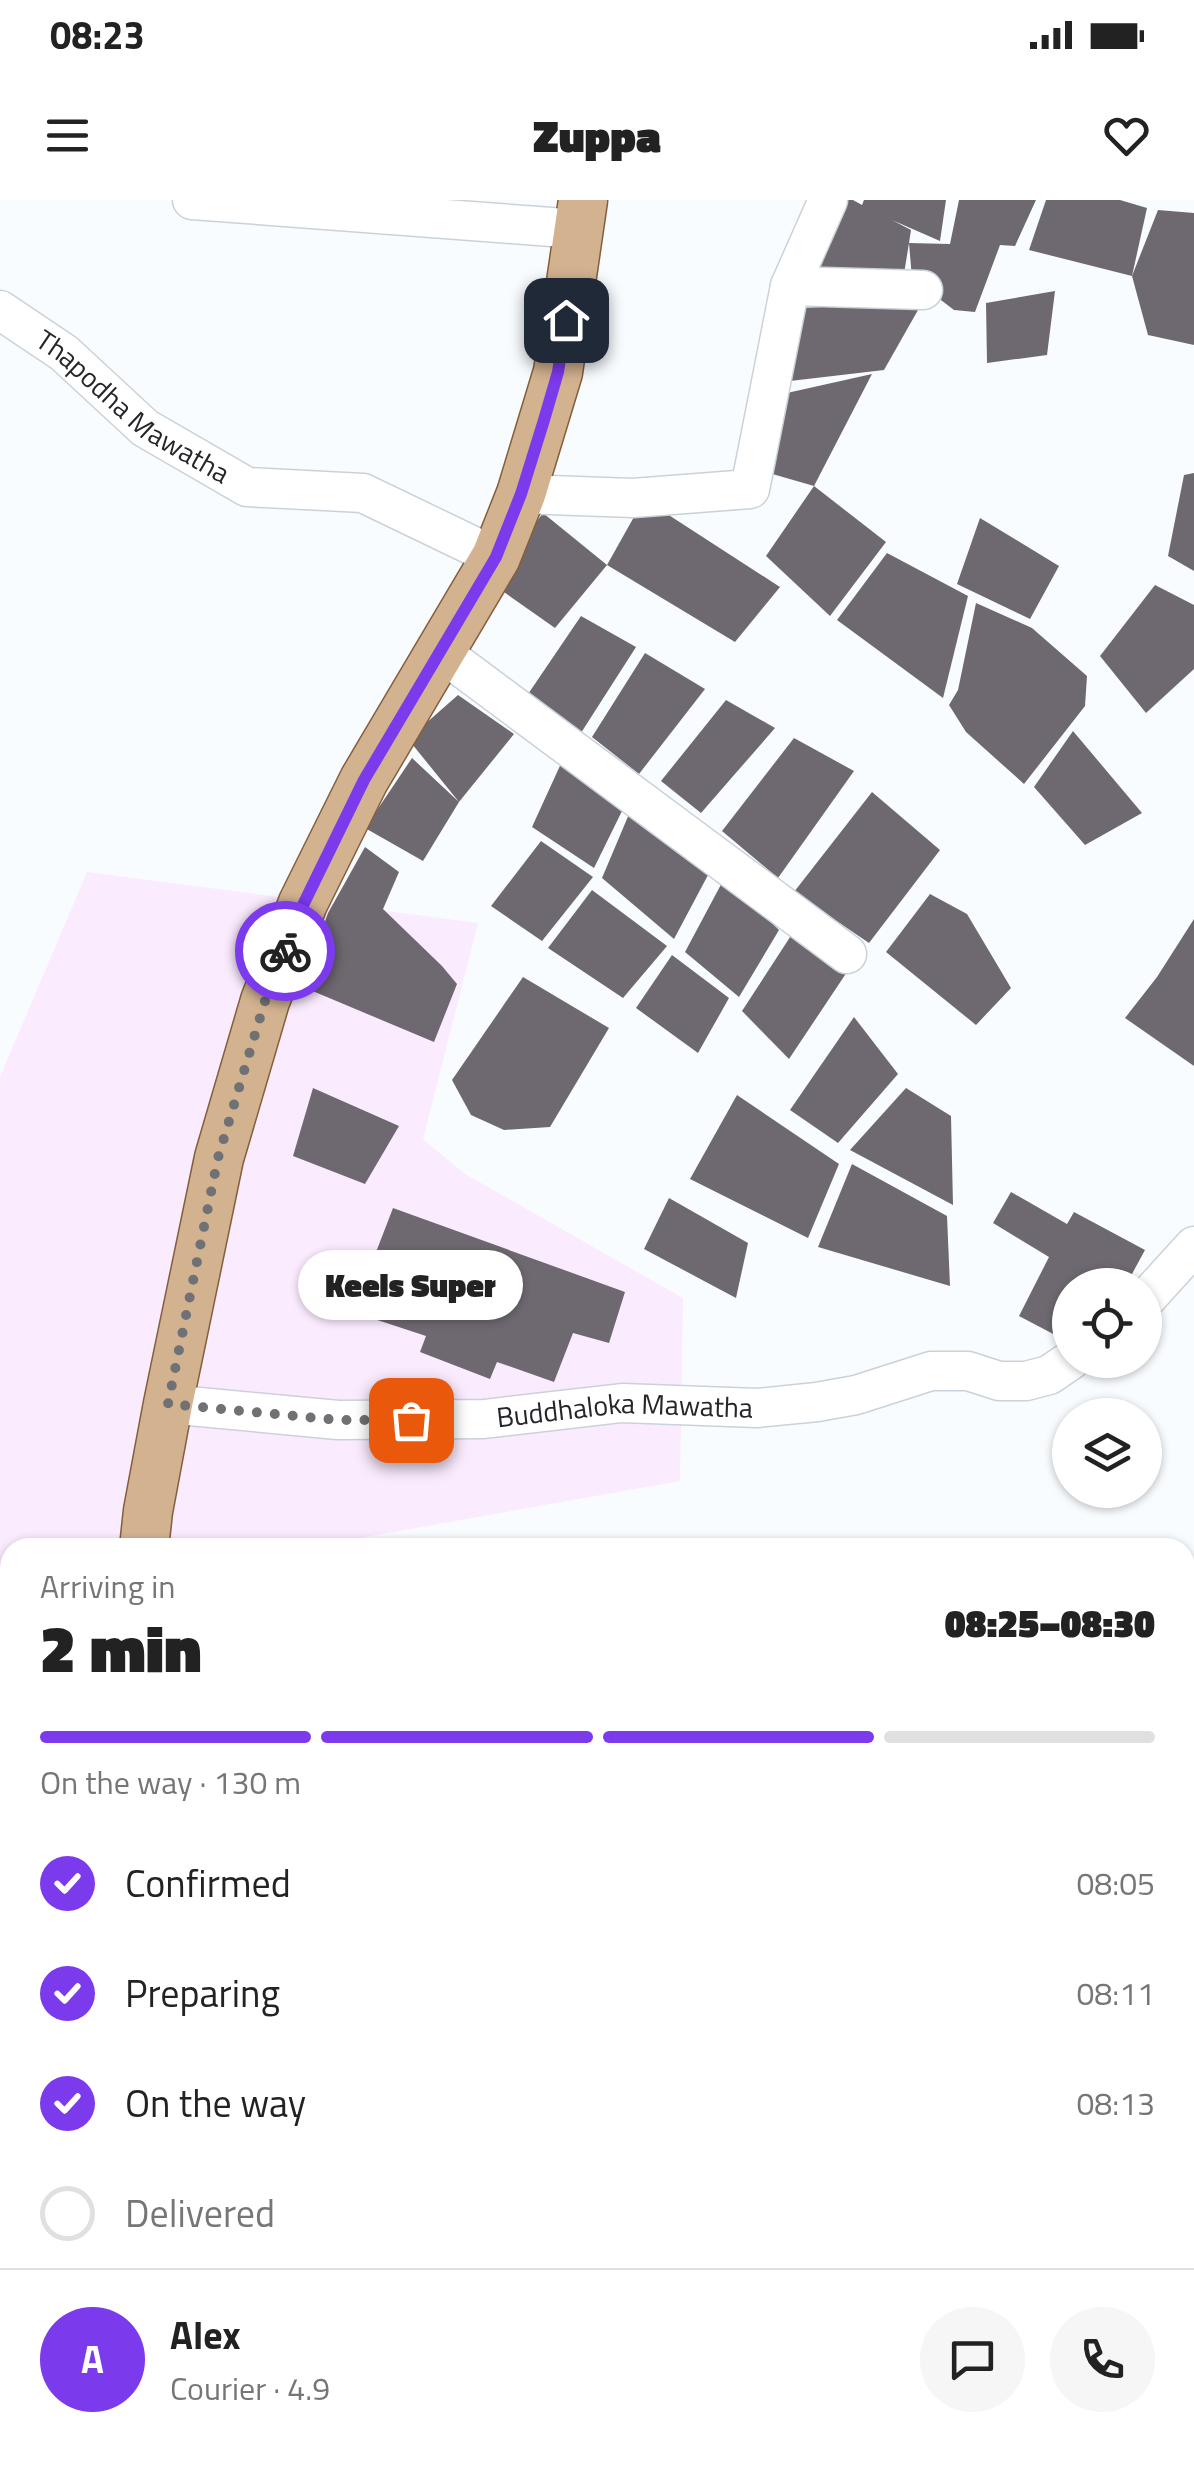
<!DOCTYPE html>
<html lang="en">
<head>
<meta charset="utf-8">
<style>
	:root { --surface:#fff; --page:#f6f6f6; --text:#222; --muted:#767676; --line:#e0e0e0; --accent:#7c3aed }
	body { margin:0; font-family:"Titillium Web",sans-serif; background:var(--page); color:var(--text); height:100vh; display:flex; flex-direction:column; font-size:38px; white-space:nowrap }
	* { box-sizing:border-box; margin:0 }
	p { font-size:32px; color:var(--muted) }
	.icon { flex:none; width:55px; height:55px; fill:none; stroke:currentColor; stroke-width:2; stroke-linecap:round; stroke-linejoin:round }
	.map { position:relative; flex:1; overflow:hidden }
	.panel { position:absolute; left:0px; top:1338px; width:1195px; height:932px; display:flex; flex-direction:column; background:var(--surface); border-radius:30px 30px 0 0; box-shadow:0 2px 8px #0004 }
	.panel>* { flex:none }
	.controls { position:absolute; left:1052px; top:1068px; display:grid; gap:20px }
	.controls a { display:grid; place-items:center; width:110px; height:110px; border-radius:50%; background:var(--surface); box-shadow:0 2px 8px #0004; font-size:50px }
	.pin { position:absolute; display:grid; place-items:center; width:85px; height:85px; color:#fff; margin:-42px; border-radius:20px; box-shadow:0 5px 15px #0006 }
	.courier { position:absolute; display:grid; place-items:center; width:100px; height:100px; margin:-50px; border:8px solid #7c3aed; border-radius:50%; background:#fff; color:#222; box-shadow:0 2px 12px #0007 }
	.bubble { position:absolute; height:70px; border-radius:35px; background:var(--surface); box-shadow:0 2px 8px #0004; font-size:32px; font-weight:800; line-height:70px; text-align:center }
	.summary em { font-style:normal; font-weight:800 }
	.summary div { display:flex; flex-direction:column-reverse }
	.summary { display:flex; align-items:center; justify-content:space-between; height:170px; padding:0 40px }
	h1 { font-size:65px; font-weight:800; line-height:75px }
	.bar { display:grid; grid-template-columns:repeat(4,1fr); gap:15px 10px; align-content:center; height:120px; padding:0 40px }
	.bar i { height:12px; border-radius:8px; background:var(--line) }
	.bar .active { background:var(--accent) }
	.bar p { grid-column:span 4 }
	.line { display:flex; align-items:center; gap:25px; padding:0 40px; border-top:2px solid var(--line) }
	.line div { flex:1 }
	.round { display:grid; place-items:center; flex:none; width:105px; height:105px; border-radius:52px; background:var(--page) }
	ol { padding:0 40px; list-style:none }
	li { display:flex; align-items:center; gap:30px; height:110px }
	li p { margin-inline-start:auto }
	li .icon { padding:10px; border-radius:50%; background:var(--accent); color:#fff; stroke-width:4 }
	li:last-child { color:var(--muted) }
	li i { width:55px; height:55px; border:5px solid var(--line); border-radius:50% }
	.status { display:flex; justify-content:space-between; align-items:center; height:70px; padding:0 50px; background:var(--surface); direction:ltr }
	.status svg { height:28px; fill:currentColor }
	header { display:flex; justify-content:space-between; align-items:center; height:130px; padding:0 40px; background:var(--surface); font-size:45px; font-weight:800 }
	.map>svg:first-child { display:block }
</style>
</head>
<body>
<div class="status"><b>08:23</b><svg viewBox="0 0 49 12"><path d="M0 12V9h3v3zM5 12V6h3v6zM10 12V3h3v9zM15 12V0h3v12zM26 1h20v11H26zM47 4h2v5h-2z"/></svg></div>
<header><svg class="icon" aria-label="menu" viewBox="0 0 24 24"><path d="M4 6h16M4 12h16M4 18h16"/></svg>Zuppa<svg class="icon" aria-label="heart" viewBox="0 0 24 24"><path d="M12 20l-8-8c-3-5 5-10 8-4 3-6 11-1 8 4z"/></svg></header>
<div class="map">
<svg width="1194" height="2268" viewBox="0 0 1194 2268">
	<rect width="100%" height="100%" fill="#f9fcff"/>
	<polygon fill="#fbebfe" points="87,672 478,723 423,939 465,974 683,1098 680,1281 309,1347 10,1348 10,2260 297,2260 296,2268 0,2268 0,877"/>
	<g fill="#6e6970">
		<polygon points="840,0 853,0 862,5 864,0 946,0 940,41 892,20 911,30 909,43 950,44 959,0 1036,0 1015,46 1000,45 975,112 954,110 912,78 909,43 903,80 805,72"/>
		<polygon points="1046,0 1120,0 1147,8 1132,76 1029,50"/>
		<polygon points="1158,10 1194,13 1194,145 1148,135 1132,76"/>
		<polygon points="1055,91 1047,155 987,163 986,103"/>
		<polygon points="922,103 884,170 773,183 799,108"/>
		<polygon points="872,174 814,286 886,342 830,416 766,356 814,286 745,266 769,197"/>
		<polygon points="1194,273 1194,371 1168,356 1184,275"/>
		<polygon points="644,299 780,387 735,442 607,365"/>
		<polygon points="543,313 607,365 555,428 491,383"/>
		<polygon points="980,318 1059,366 1030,419 957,384"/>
		<polygon points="887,353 968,396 943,498 837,420"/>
		<polygon points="1155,385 1194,405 1194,469 1146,513 1100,456"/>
		<polygon points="976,403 1032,428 1087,476 1085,506 1024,584 966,532 949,505 958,490"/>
		<polygon points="581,416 636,447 579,536 524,500"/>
		<polygon points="645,453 705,489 639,574 592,537"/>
		<polygon points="458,495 514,534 459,602 423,661 365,628 412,558 459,602 408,539"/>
		<polygon points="726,500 775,528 701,613 661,581"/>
		<polygon points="1073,531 1142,613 1085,645 1034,587"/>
		<polygon points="794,538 854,571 778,678 722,631"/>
		<polygon points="564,557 624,607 594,668 532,627"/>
		<polygon points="872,592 940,650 869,743 794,692"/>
		<polygon points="632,607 708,675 674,739 602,678"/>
		<polygon points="541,641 593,677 542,741 491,706"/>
		<polygon points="365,647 399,672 383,709 442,766 457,784 434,842 303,787 328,713"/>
		<polygon points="725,677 779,730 739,797 685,752"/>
		<polygon points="592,690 667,746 623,798 548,748"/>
		<polygon points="930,694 967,714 1011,788 976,825 886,752"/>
		<polygon points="1194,719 1194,866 1125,818 1157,777"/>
		<polygon points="794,731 849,769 789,859 742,811"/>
		<polygon points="672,755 729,798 698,853 636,808"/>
		<polygon points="523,777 609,828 550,927 504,930 471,915 452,880"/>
		<polygon points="854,817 898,874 838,943 790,910"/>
		<polygon points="313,888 399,926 365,984 293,956"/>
		<polygon points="906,888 951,916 953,1005 850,950"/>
		<polygon points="737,895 839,964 808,1038 690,979"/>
		<polygon points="852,964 947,1016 950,1086 818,1047"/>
		<polygon points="1011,992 1067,1024 1074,1012 1145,1050 1126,1085 1097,1085 1088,1079 1085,1085 1070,1085 1070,1112 1057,1136 1019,1116 1049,1057 993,1023"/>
		<polygon points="669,998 748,1043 736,1098 644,1049"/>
		<polygon points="393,1008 625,1092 609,1143 573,1133 554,1182 497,1162 490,1179 420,1152 426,1136 353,1112"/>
	</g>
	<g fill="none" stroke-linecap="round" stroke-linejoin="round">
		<g stroke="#cad2d9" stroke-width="41">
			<g id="minor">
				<polyline points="192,0 578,29"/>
				<polyline points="790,86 923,90"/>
				<path id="s1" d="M0,110L64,153L145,228L247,287L363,293L496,357"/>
				<polyline points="521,294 633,298 750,289 790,86 828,0"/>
				<polyline points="441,452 847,754"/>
				<polyline points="1145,1100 1194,1046"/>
				<path id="s2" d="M168,1204L338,1220L484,1219L622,1203L757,1208L817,1202L856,1195L931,1171H968L999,1181H1026L1049,1175L1071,1160"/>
			</g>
		</g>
		<g stroke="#835f3c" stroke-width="51">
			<g id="major">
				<polyline points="144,1348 148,1311 168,1204 219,958 265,801 303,703 364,580 496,357 521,294 558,172 583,0"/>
				<polyline points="93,2268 94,2260"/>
			</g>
		</g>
		<use href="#minor" stroke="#fff" stroke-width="38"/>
		<use href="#major" stroke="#d3b290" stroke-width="48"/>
	</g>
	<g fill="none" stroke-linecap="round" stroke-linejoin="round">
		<polyline stroke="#6f7174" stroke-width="10" stroke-dasharray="0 18" points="285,751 265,801 218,958 168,1204 338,1220 411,1220"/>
		<polyline stroke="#7c3aed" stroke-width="12" points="285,751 304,703 364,580 496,357 521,294 544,220 558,172 566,120"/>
	</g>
	<g text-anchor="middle" stroke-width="10" stroke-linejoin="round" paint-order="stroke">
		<g font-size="28" fill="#242629" stroke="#fff">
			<text dy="10" stroke="none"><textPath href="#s1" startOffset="165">Thapodha Mawatha</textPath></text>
			<text dy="10" stroke="none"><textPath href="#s2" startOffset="458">Buddhaloka Mawatha</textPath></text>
		</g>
	</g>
</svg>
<div class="controls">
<a><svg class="icon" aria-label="locate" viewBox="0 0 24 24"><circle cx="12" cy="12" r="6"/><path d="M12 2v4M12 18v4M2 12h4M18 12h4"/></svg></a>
<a><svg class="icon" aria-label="layers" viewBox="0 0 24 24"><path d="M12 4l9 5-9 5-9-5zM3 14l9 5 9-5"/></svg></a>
</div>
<div class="pin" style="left:411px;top:1220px;background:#ea580c"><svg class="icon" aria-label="bag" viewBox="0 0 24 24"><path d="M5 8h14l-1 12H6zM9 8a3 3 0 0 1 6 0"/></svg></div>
<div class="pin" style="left:566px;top:120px;background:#1f2937"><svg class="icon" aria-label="home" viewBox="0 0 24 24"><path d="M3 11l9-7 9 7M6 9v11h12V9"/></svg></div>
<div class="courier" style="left:285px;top:751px"><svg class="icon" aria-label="bike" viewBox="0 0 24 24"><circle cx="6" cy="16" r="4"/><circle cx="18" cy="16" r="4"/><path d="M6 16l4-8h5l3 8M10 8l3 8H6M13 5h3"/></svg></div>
<div class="bubble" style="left:298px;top:1050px;width:225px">Keels Super</div>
<section class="panel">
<div class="summary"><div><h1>2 min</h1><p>Arriving in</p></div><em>08:25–08:30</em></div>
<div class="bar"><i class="active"></i><i class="active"></i><i class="active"></i><i></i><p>On the way · 130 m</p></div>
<ol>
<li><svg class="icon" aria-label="check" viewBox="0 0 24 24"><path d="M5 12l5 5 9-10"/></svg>Confirmed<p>08:05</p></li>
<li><svg class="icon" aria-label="check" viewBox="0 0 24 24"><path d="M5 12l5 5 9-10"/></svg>Preparing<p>08:11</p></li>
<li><svg class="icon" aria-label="check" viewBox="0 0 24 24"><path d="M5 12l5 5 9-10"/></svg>On the way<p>08:13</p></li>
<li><i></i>Delivered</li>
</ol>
<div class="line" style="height:180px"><b class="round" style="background:var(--accent);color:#fff">A</b><div><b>Alex</b><p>Courier · 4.9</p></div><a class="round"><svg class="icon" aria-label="chat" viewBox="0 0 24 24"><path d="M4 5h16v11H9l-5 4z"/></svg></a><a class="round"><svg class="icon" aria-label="phone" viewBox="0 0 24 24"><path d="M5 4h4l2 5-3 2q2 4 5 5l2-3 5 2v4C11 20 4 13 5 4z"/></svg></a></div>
</section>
</div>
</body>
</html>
